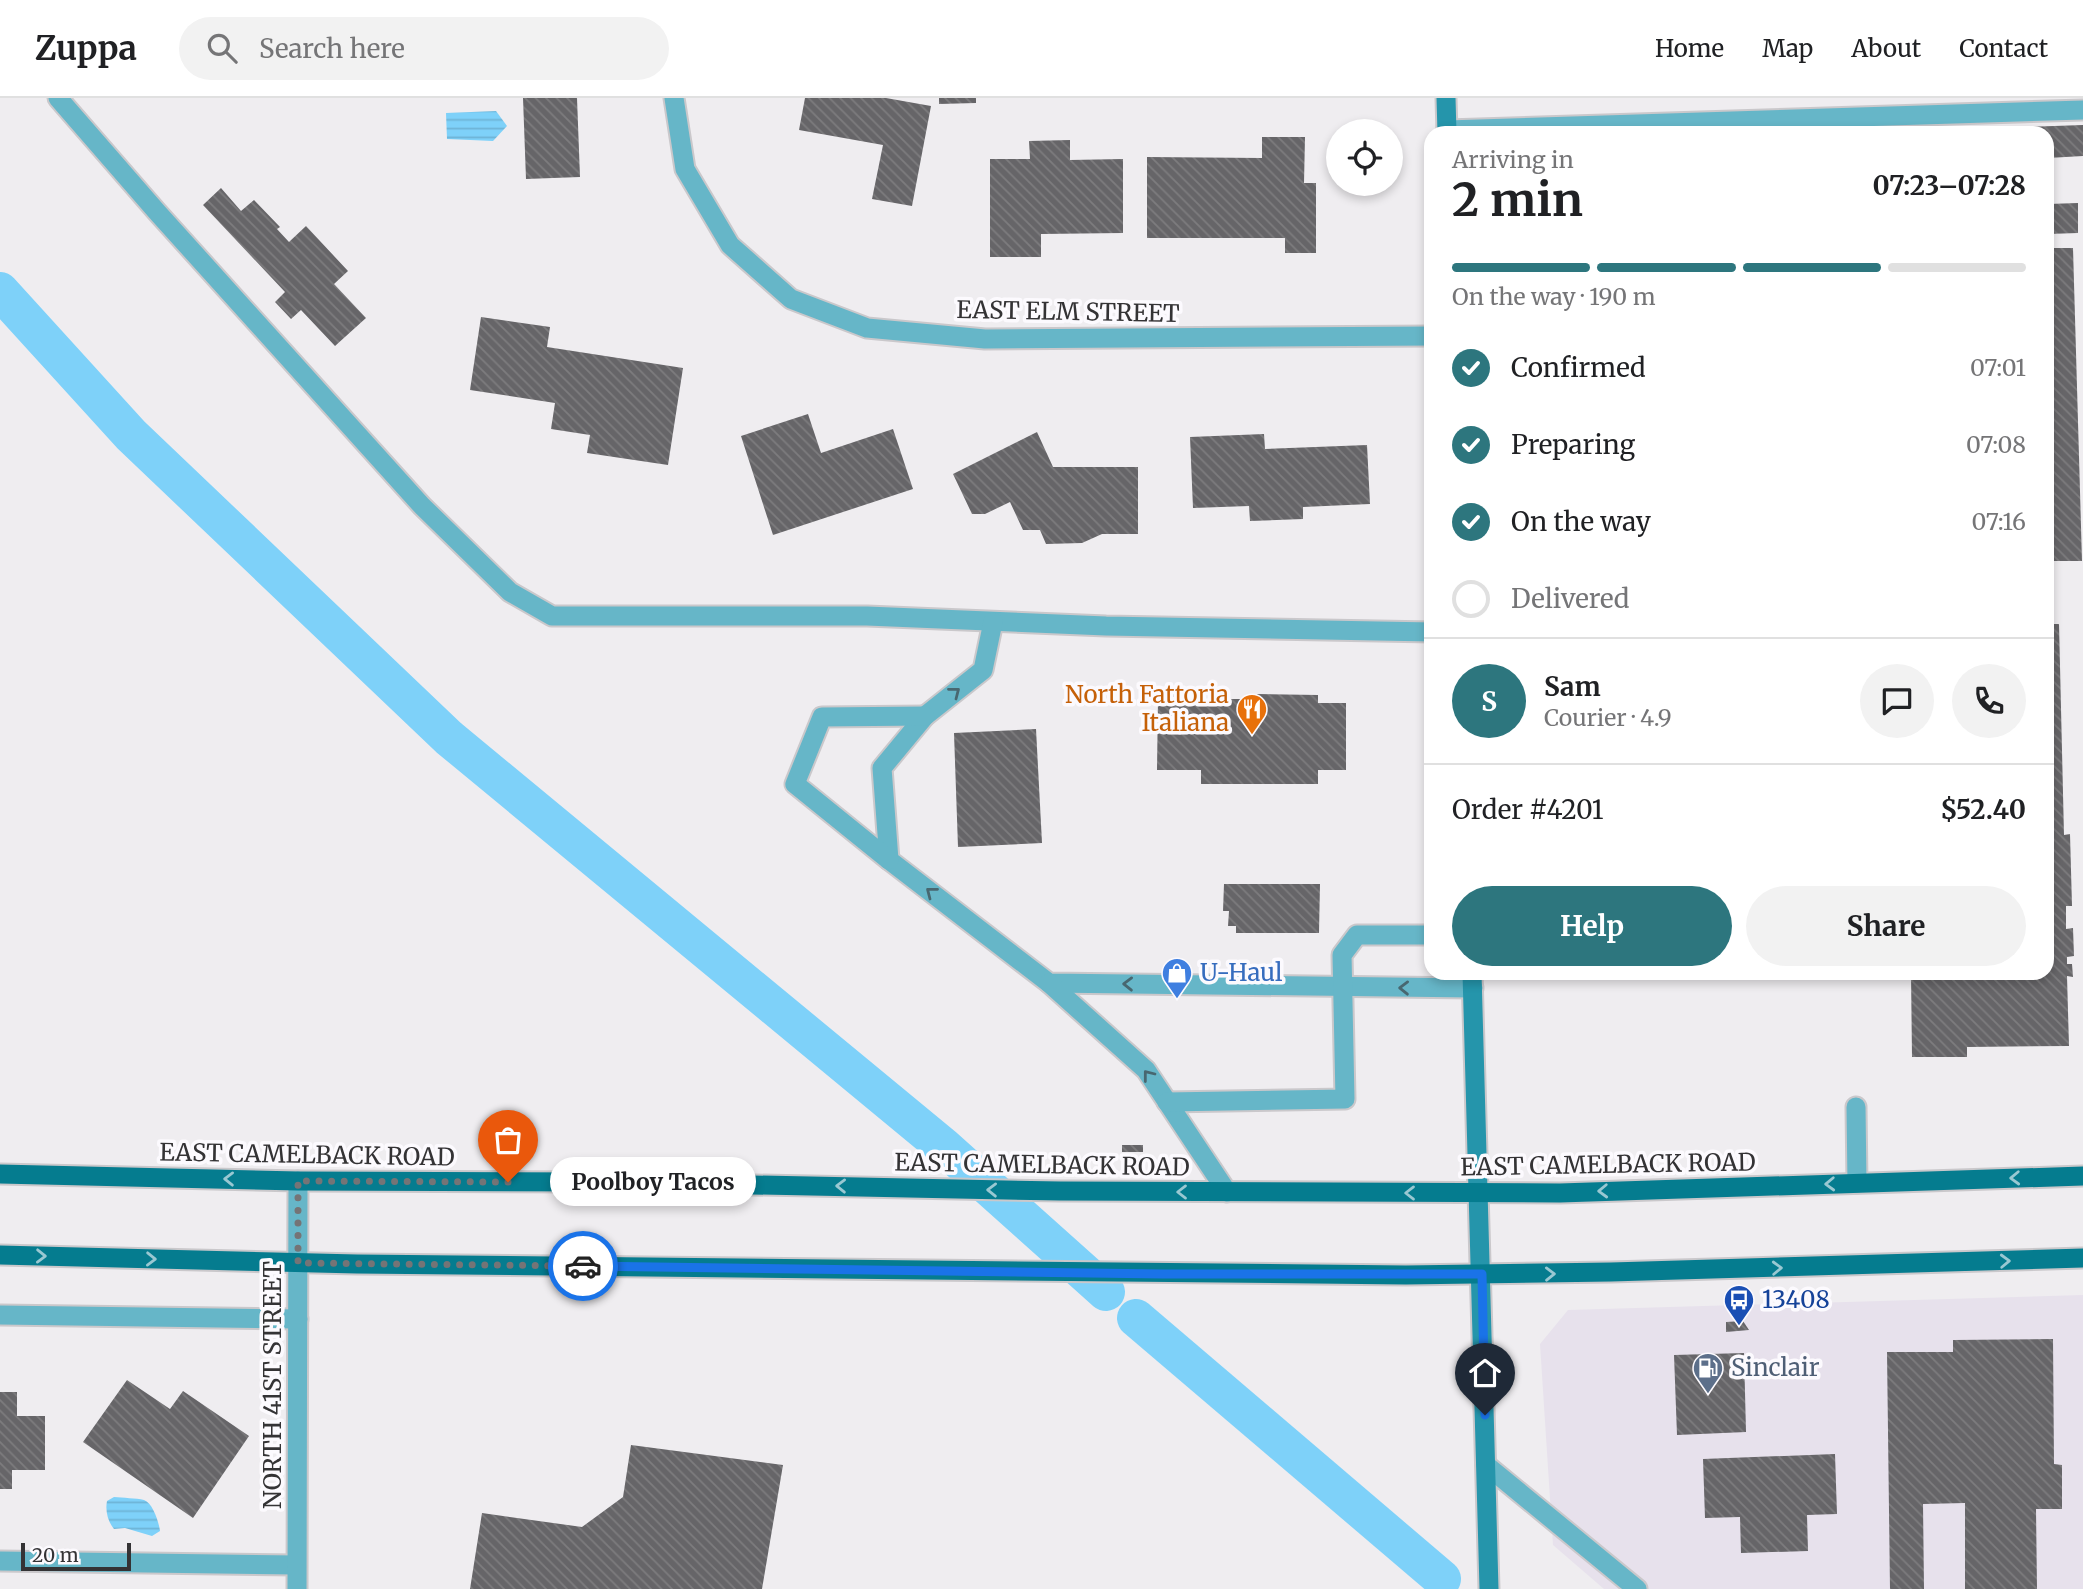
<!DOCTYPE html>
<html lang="en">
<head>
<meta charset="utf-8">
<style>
	:root { --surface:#fff; --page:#f2f2f2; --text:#202124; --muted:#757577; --line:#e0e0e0; --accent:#2d767e }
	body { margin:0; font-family:Merriweather,serif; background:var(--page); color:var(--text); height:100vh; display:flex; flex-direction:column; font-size:26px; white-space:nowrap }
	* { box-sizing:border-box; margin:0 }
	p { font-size:23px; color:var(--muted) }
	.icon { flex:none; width:38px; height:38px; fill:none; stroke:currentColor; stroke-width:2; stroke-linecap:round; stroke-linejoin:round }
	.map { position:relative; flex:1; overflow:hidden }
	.sheet { position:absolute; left:1424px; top:28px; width:630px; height:854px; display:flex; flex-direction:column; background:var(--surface); border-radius:21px; box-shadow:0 4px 10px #0003 }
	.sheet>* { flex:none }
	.fabs { position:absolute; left:1326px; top:21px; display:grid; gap:14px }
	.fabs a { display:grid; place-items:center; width:77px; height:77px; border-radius:50%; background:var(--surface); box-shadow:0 4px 10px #0003; font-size:35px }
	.scale { position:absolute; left:21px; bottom:18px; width:110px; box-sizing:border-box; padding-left:7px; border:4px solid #343335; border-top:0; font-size:19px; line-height:24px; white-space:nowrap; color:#343335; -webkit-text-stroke:5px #fcfafe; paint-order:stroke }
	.pin { position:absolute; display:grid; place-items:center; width:60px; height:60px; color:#fff; margin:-72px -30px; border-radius:50% 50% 50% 0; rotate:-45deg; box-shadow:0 0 7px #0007 }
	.pin .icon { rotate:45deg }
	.courier { position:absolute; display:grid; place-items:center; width:70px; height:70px; margin:-35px; border:5px solid #1a73e8; border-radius:50%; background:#fff; color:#222; box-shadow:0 2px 9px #0007 }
	.bubble { position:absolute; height:49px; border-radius:24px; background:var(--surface); box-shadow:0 4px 10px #0003; font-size:23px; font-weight:700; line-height:49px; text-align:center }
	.overview em { font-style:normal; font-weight:700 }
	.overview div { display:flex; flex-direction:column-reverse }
	.overview { display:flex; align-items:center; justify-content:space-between; height:119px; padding:0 28px }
	h1 { font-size:46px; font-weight:700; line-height:52px }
	.bar { display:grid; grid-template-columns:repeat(4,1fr); gap:10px 7px; align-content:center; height:84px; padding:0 28px }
	.bar i { height:9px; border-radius:5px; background:var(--line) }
	.bar .on { background:var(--accent) }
	.bar p { grid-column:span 4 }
	.line { display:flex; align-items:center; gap:18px; padding:0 28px; border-top:2px solid var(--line) }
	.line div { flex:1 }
	.round { display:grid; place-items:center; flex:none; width:74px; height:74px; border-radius:37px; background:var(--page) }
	ol { padding:0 28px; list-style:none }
	li { display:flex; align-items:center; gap:21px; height:77px }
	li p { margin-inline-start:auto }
	li .icon { padding:7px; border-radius:50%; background:var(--accent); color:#fff; stroke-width:4 }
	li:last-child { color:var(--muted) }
	li i { width:38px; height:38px; border:4px solid var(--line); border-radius:50% }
	.action { display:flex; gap:14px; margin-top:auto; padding:14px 28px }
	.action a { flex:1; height:80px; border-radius:42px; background:var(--accent); color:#fff; font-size:28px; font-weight:700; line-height:80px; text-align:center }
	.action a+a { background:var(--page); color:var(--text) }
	header { display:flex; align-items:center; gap:42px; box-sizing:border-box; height:98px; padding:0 35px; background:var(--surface); border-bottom:2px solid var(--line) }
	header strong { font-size:33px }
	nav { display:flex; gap:38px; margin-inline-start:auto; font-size:24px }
	.search { width:490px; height:63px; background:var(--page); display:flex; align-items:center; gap:18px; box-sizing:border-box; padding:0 24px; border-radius:38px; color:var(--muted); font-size:26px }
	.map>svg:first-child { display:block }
</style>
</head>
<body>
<header>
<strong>Zuppa</strong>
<div class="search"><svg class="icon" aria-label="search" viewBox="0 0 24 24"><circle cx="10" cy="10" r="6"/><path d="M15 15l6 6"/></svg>Search here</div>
<nav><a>Home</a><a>Map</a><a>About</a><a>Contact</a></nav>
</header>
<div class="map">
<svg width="2083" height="1491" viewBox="0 0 2083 1491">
	<defs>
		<pattern id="water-rules" width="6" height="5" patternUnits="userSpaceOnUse" patternTransform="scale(1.75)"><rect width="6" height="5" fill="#7ed1f9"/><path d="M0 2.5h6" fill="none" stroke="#6eb4d6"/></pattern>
		<pattern id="building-back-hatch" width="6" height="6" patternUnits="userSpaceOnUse" patternTransform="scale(1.75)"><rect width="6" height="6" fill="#666568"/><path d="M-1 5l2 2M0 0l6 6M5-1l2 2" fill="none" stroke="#7d7c7e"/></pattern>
	</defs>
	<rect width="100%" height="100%" fill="#efedf0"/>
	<polygon fill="#e7e1ec" points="2083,1197 2083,1491 1604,1491 1553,1447 1540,1246 1568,1212"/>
	<g fill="url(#water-rules)">
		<polygon points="496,13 507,28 493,43 447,41 446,15"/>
		<path d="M114,1399C123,1400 136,1400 144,1402C153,1405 159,1425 160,1433L152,1438L125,1430L114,1431C108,1424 105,1413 107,1403Z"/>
	</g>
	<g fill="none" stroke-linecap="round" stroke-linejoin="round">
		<g stroke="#7ed1f9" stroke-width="38">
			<polyline points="0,193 131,337 449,640 944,1049 1106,1194"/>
			<polyline points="1136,1220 1442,1481"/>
		</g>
	</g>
	<g fill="url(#building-back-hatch)">
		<polygon points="523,0 577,0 580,79 526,81"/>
		<polygon points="805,0 886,0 931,8 912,108 872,101 883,47 799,32"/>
		<polygon points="939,0 976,0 976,5 939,6"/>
		<polygon points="2083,27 2083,58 2048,60 2048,35 2000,35 2000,30"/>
		<polygon points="1262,39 1305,39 1304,85 1316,85 1316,155 1285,155 1285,140 1147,140 1147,59 1262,60"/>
		<polygon points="1070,42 1070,62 1123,61 1123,135 1041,136 1041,159 990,159 990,61 1030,61 1029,43"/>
		<polygon points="221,90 241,113 254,102 280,129 277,131 289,144 306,128 348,173 334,186 366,220 335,248 301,212 291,221 275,204 285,194 203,107"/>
		<polygon points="2078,105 2078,135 2048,136 2048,106"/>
		<polygon points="2048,150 2073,150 2082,463 2048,463"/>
		<polygon points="481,219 550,229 547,249 683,270 668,367 587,355 590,337 551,331 555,305 470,292"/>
		<polygon points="808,316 821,355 893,331 913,391 773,437 741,338"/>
		<polygon points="1037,334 1053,369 1138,369 1138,436 1102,436 1082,445 1046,446 1040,432 1023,432 1010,404 985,416 972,416 953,376"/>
		<polygon points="1264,336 1265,351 1367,347 1370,406 1303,409 1303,421 1250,423 1249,408 1193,410 1190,339"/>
		<polygon points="2048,526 2059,526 2064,737 2070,736 2072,808 2066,808 2066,831 2073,830 2074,858 2067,859 2067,866 2072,866 2073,879 2067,878 2069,948 1967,949 1967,959 1912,959 1911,875 2048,875"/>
		<polygon points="1191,594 1191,601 1258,601 1257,596 1318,597 1318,605 1346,605 1346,672 1318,672 1318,686 1201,686 1201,672 1157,672 1158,600 1169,601 1169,595"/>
		<polygon points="1036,631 1042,745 958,749 954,635"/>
		<polygon points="1224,786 1320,786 1319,835 1236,835 1236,828 1228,828 1229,813 1223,813"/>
		<rect x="1122" y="1047" width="21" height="7"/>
		<polygon points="1743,1223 1749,1232 1726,1234 1726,1224"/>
		<polygon points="2053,1241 2054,1366 2062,1367 2062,1411 2036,1411 2037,1491 1965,1491 1965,1405 1923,1406 1924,1491 1890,1491 1887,1254 1953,1254 1953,1242"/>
		<polygon points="1744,1255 1746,1334 1677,1337 1674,1257"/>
		<polygon points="127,1282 170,1311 183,1293 249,1338 193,1420 83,1344"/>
		<polygon points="0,1294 17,1294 17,1318 45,1318 45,1372 12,1372 12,1391 0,1391"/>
		<polygon points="631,1347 783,1367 762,1491 470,1491 482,1415 582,1429 623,1399"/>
		<polygon points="1835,1356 1837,1416 1807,1417 1808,1453 1741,1455 1740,1419 1705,1420 1703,1361"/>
	</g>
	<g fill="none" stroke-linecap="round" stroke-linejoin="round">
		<g stroke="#cac8cb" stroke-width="23">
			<g id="service">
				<polyline points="58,0 157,114 422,408 510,494 552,518 867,518 1106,528 1432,534"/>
				<polyline points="1447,32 2083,12"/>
				<polyline points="993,524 983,572 925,618 882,670 889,762 1049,885 1473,890"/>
				<polyline points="889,762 795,686 822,619 925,618"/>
				<polyline points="1049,885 1146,972 1227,1094"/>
				<polyline points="1167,1004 1345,1001 1342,857 1357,837 1432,837"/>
				<polyline points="1856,1009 1857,1085"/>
				<polyline points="1486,1367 1637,1491"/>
				<polyline points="0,1463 296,1467"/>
			</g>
		</g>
		<g stroke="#cac8cb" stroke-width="23">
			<g id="minor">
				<polyline points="674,0 685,71 730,147 791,201 867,230 985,241 1432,238"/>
				<polyline points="0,1217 298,1221"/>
				<polyline points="297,1491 298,1083"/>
			</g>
		</g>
		<g stroke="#cac8cb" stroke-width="23">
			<g id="secondary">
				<polyline points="1446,0 1447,35"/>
				<polyline points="1472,875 1489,1491"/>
			</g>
		</g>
		<g stroke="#cac8cb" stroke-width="23">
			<g id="primary">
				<polyline points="0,1076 298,1083 606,1084 1060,1093 1560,1095 2083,1078"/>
				<polyline points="0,1157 357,1166 1406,1177 1611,1174 2083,1160"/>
			</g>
		</g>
		<use href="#service" stroke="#66b6c8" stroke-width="19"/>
		<use href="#minor" stroke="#66b6c8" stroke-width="19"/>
		<use href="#secondary" stroke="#2595ab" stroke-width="19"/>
		<use href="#primary" stroke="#057c8f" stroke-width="19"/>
	</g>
	<defs><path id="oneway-chevron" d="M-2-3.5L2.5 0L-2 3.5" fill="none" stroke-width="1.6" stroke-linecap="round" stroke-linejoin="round" transform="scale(1.75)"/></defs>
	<g stroke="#486770">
		<use href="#oneway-chevron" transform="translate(955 594) rotate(-38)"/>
		<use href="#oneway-chevron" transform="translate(931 794) rotate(-142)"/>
		<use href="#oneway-chevron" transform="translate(1128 886) rotate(-179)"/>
		<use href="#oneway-chevron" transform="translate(1404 890) rotate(-179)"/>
		<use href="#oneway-chevron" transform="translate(1148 977) rotate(-128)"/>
	</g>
	<g stroke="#99c8d2">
		<use href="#oneway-chevron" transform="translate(2015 1080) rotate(178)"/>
		<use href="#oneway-chevron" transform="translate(229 1081) rotate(-179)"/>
		<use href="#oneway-chevron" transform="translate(1830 1086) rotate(178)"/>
		<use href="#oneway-chevron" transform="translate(841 1088) rotate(-179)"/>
		<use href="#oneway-chevron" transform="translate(992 1092) rotate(-179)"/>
		<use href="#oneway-chevron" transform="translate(1603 1093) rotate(178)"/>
		<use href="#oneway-chevron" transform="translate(1182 1094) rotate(180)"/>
		<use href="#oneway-chevron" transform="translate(1410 1095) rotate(-180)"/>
		<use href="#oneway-chevron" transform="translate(41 1158) rotate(1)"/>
		<use href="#oneway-chevron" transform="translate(151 1161) rotate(1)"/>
		<use href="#oneway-chevron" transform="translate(2005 1163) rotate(-2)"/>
		<use href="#oneway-chevron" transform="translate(1777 1170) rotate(-2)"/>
		<use href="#oneway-chevron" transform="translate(1550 1176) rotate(-1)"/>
	</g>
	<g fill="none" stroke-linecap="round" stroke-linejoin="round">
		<polyline stroke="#757476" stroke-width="7" stroke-dasharray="0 12.6" points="508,1084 298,1083 298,1165 583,1168"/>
		<polyline stroke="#1a73e8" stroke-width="9" points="583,1168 1163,1176 1482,1176 1485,1317"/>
	</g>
	<defs>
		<g id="restaurant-pin" transform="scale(1.575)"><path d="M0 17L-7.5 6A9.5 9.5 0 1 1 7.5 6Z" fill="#e8710a" stroke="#fcfafe"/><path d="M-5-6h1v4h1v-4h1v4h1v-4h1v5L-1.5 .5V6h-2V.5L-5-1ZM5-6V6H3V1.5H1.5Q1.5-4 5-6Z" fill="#fff"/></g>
		<g id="shop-pin" transform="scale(1.575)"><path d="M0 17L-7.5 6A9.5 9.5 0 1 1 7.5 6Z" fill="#3f7fe0" stroke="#fcfafe"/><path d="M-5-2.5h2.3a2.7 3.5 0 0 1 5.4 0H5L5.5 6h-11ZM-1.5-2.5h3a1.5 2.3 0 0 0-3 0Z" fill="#fff"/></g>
		<g id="bus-pin" transform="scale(1.575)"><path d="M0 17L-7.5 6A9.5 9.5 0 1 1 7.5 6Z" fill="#1a4fb4" stroke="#fcfafe"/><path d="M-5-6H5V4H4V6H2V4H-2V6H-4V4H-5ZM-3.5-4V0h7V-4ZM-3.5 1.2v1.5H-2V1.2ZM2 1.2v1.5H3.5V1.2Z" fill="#fff"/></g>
		<g id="fuel-pin" transform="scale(1.575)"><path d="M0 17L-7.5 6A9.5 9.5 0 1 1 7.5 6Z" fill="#5c6f8a" stroke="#fcfafe"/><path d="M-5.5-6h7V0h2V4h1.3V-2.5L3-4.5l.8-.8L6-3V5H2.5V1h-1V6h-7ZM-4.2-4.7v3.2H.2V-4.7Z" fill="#fff"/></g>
	</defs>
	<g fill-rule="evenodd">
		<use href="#restaurant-pin" x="1252" y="611"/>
		<use href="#shop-pin" x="1177" y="875"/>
		<use href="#bus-pin" x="1739" y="1202"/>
		<use href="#fuel-pin" x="1708" y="1270"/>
	</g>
	<g text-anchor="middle" stroke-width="7" stroke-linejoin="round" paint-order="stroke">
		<g font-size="24" fill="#343335" stroke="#fcfafe">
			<text transform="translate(1068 214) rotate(1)" y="8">EAST ELM STREET</text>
			<text transform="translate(307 1057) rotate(1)" y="8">EAST CAMELBACK ROAD</text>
			<text transform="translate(1042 1067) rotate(1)" y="8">EAST CAMELBACK ROAD</text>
			<text transform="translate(1608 1067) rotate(-1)" y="8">EAST CAMELBACK ROAD</text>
			<text transform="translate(273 1287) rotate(-90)" y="8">NORTH 41ST STREET</text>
		</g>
		<g font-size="24" fill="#c56008" stroke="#fcfafe" text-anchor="end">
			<text x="1229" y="605">North Fattoria<tspan x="1229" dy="28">Italiana</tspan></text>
		</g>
		<g font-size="24" fill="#366cbe" stroke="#fcfafe" text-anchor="start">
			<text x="1200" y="883">U-Haul</text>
		</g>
		<g font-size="24" fill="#164399" stroke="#fcfafe" text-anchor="start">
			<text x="1762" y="1210">13408</text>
		</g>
		<g font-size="24" fill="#4e5e75" stroke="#fcfafe" text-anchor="start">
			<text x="1731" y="1278">Sinclair</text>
		</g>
	</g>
</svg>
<div class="fabs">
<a><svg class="icon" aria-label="locate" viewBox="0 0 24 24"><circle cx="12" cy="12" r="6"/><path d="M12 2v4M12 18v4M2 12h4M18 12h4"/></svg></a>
</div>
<div class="scale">20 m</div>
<div class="pin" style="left:508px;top:1084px;background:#ea580c"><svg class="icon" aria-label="bag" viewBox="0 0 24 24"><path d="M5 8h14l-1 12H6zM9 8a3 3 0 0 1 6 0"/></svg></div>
<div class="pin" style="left:1485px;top:1317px;background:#1f2937"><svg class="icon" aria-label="home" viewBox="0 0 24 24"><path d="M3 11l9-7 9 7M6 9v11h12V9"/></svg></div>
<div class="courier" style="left:583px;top:1168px"><svg class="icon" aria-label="car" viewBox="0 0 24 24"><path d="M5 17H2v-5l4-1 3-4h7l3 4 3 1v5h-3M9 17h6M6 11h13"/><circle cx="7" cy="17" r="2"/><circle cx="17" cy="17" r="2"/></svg></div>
<div class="bubble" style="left:550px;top:1059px;width:206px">Poolboy Tacos</div>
<section class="sheet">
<div class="overview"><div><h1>2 min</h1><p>Arriving in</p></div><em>07:23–07:28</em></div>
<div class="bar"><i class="on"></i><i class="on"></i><i class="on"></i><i></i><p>On the way · 190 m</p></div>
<ol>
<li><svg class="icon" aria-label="check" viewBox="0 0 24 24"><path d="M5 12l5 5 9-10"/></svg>Confirmed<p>07:01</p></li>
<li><svg class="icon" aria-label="check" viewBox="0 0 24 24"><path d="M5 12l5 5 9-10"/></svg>Preparing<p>07:08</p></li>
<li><svg class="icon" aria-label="check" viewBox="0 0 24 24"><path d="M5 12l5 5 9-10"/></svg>On the way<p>07:16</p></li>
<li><i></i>Delivered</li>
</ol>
<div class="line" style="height:126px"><b class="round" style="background:var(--accent);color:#fff">S</b><div><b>Sam</b><p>Courier · 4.9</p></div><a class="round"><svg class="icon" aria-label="chat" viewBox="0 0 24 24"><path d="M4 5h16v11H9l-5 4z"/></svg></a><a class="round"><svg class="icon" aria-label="phone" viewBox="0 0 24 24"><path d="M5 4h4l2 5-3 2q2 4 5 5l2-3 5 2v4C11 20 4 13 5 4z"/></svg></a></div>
<div class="line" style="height:91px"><div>Order #4201</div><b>$52.40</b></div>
<div class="action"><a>Help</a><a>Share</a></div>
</section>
</div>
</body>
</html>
